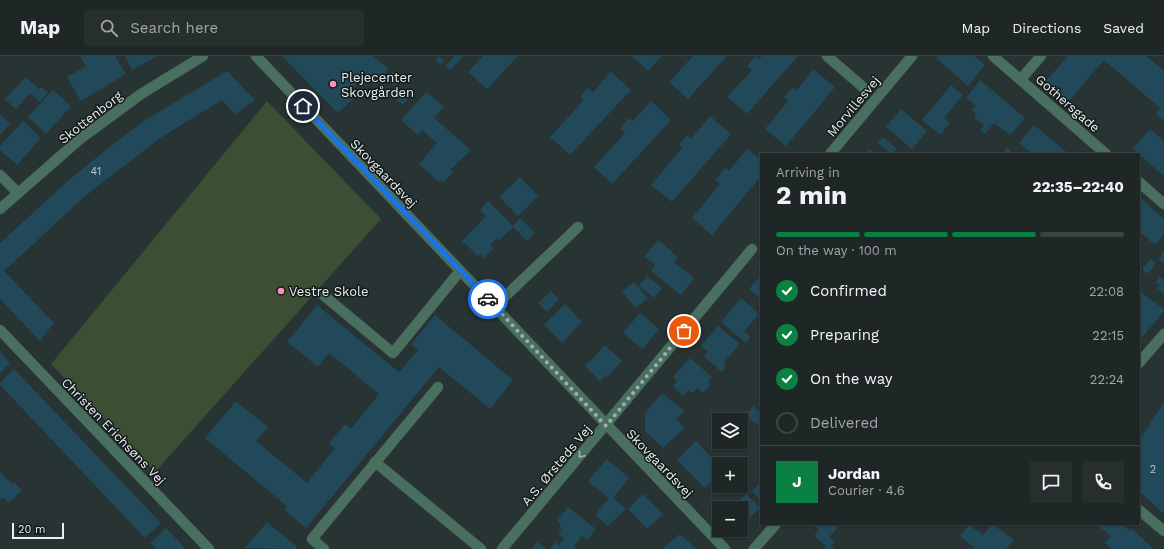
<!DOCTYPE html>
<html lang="en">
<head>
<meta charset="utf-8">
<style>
	:root { --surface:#1e2626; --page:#262e2e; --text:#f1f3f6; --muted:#a1a5a7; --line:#3c4343; --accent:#0b8043 }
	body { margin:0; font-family:"Work Sans",sans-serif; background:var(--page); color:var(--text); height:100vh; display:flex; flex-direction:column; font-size:15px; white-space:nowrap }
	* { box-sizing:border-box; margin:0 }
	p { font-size:13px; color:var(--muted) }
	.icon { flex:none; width:22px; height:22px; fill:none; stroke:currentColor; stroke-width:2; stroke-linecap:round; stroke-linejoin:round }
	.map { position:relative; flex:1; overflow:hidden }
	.panel { position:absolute; left:760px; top:97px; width:380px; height:372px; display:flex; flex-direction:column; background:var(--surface); border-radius:0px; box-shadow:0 1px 3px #0004,0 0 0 1px var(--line) }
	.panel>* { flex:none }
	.fabs { position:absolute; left:712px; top:357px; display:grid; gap:8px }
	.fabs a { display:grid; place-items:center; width:36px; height:36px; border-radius:0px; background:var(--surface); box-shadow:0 1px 3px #0004,0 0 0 1px var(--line); font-size:20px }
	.scale { position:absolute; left:12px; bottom:10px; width:52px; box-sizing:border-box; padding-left:4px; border:2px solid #e8f0f0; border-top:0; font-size:11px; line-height:14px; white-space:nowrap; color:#e8f0f0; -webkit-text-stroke:3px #141919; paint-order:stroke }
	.pin { position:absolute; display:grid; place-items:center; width:34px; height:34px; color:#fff; margin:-17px; border:2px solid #fff; border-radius:50%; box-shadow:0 1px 4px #0007 }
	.courier { position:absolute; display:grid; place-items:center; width:40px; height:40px; margin:-20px; border:3px solid #1a73e8; border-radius:50%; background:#fff; color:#222; box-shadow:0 1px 5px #0007 }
	.overview em { font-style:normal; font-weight:700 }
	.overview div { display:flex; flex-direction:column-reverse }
	.overview { display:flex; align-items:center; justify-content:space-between; height:68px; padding:0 16px }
	h1 { font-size:26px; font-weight:700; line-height:30px }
	.bar { display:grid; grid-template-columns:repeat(4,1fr); gap:6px 4px; align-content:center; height:48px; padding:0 16px }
	.bar i { height:5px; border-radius:3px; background:var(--line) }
	.bar .on { background:var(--accent) }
	.bar p { grid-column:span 4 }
	.line { display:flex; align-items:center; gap:10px; padding:0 16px; border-top:1px solid var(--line) }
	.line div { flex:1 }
	.round { display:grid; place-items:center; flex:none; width:42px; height:42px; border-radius:0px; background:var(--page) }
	ol { padding:0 16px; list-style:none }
	li { display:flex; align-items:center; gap:12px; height:44px }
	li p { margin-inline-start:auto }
	li .icon { padding:4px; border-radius:50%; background:var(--accent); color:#fff; stroke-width:4 }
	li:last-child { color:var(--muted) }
	li i { width:22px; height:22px; border:2px solid var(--line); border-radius:50% }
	header { display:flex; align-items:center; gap:24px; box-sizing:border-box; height:56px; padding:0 20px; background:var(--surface); border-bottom:1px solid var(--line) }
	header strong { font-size:19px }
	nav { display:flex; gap:22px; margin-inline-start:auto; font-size:14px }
	.search { width:280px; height:36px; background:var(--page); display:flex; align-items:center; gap:10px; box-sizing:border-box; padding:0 14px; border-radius:0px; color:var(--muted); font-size:15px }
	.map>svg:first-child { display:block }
</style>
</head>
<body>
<header>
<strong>Map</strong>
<div class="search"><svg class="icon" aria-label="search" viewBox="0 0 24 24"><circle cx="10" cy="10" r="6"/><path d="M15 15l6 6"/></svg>Search here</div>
<nav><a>Map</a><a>Directions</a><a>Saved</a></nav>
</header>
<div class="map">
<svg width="1164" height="493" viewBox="0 0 1164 493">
	<rect width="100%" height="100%" fill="#283333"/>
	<polygon fill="#3c4e34" points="267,45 381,163 155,416 51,308"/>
	<g fill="#224959">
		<polygon points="80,0 115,0 126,18 81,45 67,21 86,10"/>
		<polygon points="125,0 157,0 132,14"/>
		<polygon points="282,0 373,0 389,13 375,29 370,24 367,27 361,22 348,38 353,43 338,57"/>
		<polygon points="439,0 444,5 441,8 435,4"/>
		<polygon points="455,0 464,0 450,14 445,10"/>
		<polygon points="483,0 518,0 487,33 468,16"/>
		<polygon points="632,0 662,0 648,15"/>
		<polygon points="693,0 727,0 688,43 669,26"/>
		<polygon points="756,0 759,3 762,0 798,0 747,58 727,41 752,14 747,10"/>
		<polygon points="938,0 974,0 985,9 968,30 936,2"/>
		<polygon points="1068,0 1146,0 1164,15 1164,65 1156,58 1160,52 1104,4 1068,46 1045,26"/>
		<polygon points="813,13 835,31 786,90 765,73 788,45 784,41 793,31 797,34"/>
		<polygon points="227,15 255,44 235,58 222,44 160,82 84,141 4,215 54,267 40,285 0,243 0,187 69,124 108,92 147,63"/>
		<polygon points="393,16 401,23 394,30 387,24"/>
		<polygon points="611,16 631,34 570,99 550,81 583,45 580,41 588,32 593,36"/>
		<polygon points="26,21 39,33 41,31 48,37 40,46 30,37 16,53 5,43"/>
		<polygon points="980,24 1025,62 1010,79 994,67 985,78 980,74 984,69 974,61 976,58 972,54 976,50 966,42"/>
		<polygon points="951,29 963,39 944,62 950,67 940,79 922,64"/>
		<polygon points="53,34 71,50 46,78 28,61"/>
		<polygon points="403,35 410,40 403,49 396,44"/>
		<polygon points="426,36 444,51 434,62 471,94 450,114 453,116 443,127 440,124 439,126 419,108 437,87 422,74 418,79 401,64"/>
		<polygon points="651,45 671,64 612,128 594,111 625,77 620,72 629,62 633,65"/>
		<polygon points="901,53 927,75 912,93 886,71"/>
		<polygon points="0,58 10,68 0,79"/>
		<polygon points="710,60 731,78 672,146 651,129 682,92 679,89 687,79 691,83"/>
		<polygon points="23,65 41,82 17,109 0,94 0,90"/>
		<polygon points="1034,69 1069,98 1033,98 1019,87"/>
		<polygon points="1150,73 1164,85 1164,120 1133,93"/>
		<polygon points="883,81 897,93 892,98 878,87"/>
		<polygon points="1007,92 1014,98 1002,98"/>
		<polygon points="747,93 761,104 761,120 712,179 692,162 720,128 715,124 725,112 729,115"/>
		<polygon points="869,93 876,98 865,98"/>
		<polygon points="520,121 538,140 518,160 499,141"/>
		<polygon points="1139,141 1164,163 1164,178 1155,189 1139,175"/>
		<polygon points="488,145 513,170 520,162 535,177 527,185 513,171 499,185 497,182 490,189 494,192 484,202 480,198 478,200 462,185 486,160 480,154"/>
		<polygon points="658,184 678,201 674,206 694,222 681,239 651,215 655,209 644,201"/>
		<polygon points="1164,196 1164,208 1158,203"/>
		<polygon points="1151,203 1156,208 1147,218 1142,213"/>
		<polygon points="761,219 761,244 749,233"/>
		<polygon points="647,220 662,232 654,242 639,230"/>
		<polygon points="1160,221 1164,224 1164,238 1157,232 1160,229 1156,226"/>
		<polygon points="634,226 648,242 636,252 622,236"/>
		<polygon points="551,235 559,243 547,256 538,247"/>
		<polygon points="1141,236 1164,253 1164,255 1139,285 1139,238"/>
		<polygon points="741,242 759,258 744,275 751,281 746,287 721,266"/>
		<polygon points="565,248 582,266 562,287 544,269"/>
		<polygon points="317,249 399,316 418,294 411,288 435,259 513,324 490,353 439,311 306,472 284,454 287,450 205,382 236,345 268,371 256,385 307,427 335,392 329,387 345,368 351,373 379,338 329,297 318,311 287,286"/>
		<polygon points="640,257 659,273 643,293 623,277"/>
		<polygon points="718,270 740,288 723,307 726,310 722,316 704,301 708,295 701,290"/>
		<polygon points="605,289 622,305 607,321 606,319 600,325 585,310"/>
		<polygon points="0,296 10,307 0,317"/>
		<polygon points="690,302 712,321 708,326 711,328 703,337 697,332 692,337 688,334 683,340 673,330 677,325 673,321"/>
		<polygon points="14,313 161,467 145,482 0,329 0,327"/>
		<polygon points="662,337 684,355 677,363 684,372 663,392 645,375 645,357"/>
		<polygon points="1164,346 1164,458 1139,435 1139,422 1141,420 1139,418 1139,385"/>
		<polygon points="753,350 761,357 761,372 746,359"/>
		<polygon points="696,385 719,409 719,419 705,432 677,404"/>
		<polygon points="607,403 629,422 613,442 626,453 608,470 595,459 609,442 588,425"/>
		<polygon points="0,416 12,428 14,426 22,434 9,447 3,441 0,444"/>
		<polygon points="759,428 761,430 761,444 752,435"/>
		<polygon points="643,438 663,458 647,473 628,453"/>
		<polygon points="746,438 760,452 741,470 741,452 732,452"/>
		<polygon points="568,451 596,473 587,484 582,480 574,490 578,493 550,493 556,486 559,489 564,483 558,478 562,474 559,472 561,469 557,465"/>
		<polygon points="267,466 296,490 297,493 245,492"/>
		<polygon points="812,468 841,468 829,481 835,486 831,490 835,493 824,493 826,490 814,480 819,474"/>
		<polygon points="992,468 1014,484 1006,493 972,493 974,491 960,480 969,469 983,479"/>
		<polygon points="1096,468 1122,468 1130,475 1132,473 1154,493 1112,493 1105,487 1111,480"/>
		<polygon points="166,472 186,493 156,493 151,487"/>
		<polygon points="680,478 696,493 665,493 663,492"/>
		<polygon points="537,486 546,493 531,493"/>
	</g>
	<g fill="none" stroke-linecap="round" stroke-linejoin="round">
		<g stroke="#475151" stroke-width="11">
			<g id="minor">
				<polyline points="256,0 725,493"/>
				<polyline points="827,0 864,32"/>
				<polyline points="993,0 1106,98"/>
				<polyline points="1021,23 1041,0"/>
				<polyline points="830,98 912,0"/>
				<polyline points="0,119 18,137"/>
				<polyline points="1139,126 1164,148"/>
				<polyline points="0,153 80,83 141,38 203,0"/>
				<polyline points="322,238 393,297 460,215"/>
				<polyline points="495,250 578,171"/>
				<polyline points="0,274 209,493"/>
				<polyline points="1139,307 1164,278"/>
				<polyline points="375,406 481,493"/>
				<polyline points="1139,454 1164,475"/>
				<polyline points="324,493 312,483 438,331"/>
				<polyline points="502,493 752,193"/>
				<polyline points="754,493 776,468"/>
			</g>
		</g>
		<use href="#minor" stroke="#496f5f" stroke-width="10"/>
	</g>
	<defs><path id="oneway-chevron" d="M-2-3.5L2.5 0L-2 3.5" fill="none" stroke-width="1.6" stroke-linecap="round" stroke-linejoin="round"/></defs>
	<use stroke="#a0b6af" href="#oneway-chevron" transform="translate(581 399) rotate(130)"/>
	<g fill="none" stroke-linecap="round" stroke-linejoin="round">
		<polyline stroke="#a5aeae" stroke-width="4" stroke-dasharray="0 7.2" points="488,243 606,370 684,275"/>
		<polyline stroke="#1a73e8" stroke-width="5" points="303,50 488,243"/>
	</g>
	<g fill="#fd8ec0" stroke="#141919" stroke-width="1.5">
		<circle cx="333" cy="28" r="4"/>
		<circle cx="281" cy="235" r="4"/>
	</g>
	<g text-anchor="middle" stroke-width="3" stroke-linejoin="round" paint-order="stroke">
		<g font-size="11" fill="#b6c6ca">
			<text x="96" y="119">41</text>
			<text x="1153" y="417">2</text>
		</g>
		<g font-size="13" fill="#e8f0f0" stroke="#141919" text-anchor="start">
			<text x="341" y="26">Plejecenter<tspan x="341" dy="15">Skovgården</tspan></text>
			<text x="289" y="240">Vestre Skole</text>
		</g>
		<g font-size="13" fill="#e8f0f0" stroke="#141919">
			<text transform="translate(1068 47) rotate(41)" y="5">Gothersgade</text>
			<text transform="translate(853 50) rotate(-50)" y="5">Morvillesvej</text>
			<text transform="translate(90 61) rotate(-38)" y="5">Skottenborg</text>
			<text transform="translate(384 117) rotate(46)" y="5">Skovgaardsvej</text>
			<text transform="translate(114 375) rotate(46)" y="5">Christen Erichsøns Vej</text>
			<text transform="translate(660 407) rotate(46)" y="5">Skovgaardsvej</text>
			<text transform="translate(556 409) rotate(-50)" y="5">A.S. Ørsteds Vej</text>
		</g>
	</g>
</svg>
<div class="fabs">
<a><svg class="icon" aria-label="layers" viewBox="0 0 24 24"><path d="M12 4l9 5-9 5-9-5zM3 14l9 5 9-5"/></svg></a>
<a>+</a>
<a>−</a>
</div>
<div class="scale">20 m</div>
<div class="pin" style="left:684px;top:275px;background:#ea580c"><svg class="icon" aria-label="bag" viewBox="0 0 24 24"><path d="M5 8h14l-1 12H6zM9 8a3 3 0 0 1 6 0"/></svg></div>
<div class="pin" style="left:303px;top:50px;background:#1f2937"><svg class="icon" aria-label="home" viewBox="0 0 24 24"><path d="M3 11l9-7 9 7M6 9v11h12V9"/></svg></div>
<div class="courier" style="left:488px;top:243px"><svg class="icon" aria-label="car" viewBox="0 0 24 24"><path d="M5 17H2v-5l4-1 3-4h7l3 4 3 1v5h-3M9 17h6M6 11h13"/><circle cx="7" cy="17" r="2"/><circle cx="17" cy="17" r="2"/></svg></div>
<section class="panel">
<div class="overview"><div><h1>2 min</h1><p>Arriving in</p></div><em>22:35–22:40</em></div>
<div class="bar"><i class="on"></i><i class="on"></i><i class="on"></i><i></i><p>On the way · 100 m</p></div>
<ol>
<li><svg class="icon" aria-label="check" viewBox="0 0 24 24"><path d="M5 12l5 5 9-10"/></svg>Confirmed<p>22:08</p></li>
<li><svg class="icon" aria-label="check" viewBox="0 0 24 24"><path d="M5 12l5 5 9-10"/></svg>Preparing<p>22:15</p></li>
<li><svg class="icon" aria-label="check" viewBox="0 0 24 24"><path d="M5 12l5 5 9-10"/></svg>On the way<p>22:24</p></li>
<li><i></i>Delivered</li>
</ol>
<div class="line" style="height:72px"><b class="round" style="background:var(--accent);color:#fff">J</b><div><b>Jordan</b><p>Courier · 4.6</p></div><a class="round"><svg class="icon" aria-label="chat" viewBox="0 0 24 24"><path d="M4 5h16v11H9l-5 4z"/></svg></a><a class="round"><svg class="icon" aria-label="phone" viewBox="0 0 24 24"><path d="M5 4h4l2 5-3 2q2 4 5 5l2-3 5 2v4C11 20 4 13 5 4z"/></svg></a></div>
</section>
</div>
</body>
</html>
